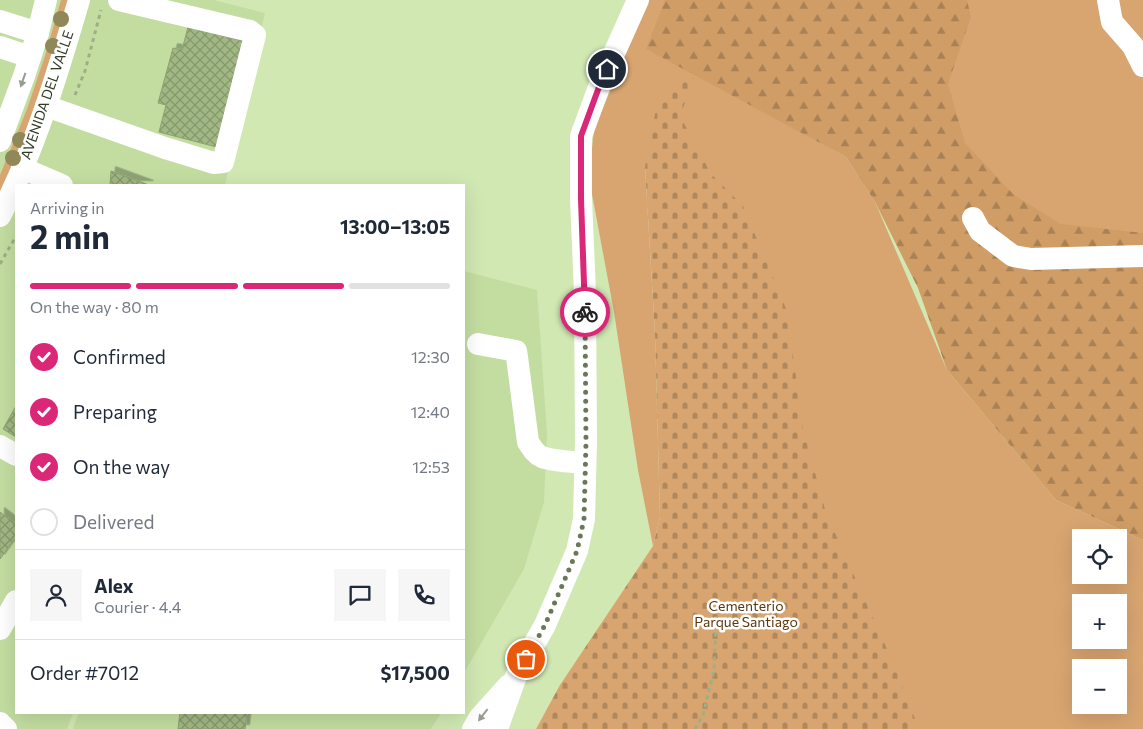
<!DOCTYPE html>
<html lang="en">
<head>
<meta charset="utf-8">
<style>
	:root { --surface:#fff; --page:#f6f6f7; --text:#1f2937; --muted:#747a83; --line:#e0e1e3; --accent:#db2777 }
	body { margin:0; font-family:Commissioner,sans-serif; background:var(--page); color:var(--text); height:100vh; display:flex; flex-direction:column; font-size:19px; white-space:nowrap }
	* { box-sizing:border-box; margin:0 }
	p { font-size:16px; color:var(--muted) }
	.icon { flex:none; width:28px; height:28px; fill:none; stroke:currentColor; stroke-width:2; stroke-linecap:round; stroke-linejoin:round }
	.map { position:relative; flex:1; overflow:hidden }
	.sheet { position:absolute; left:15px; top:184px; width:450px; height:530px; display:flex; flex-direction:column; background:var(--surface); border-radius:0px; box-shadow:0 5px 20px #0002 }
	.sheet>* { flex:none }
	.tools { position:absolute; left:1072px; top:529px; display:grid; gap:10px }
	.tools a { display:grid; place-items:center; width:55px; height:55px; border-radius:0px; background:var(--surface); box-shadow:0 5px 20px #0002; font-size:25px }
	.pin { position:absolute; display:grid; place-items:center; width:42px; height:42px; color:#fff; margin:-21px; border:2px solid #fff; border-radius:50%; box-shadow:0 1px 5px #0007 }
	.courier { position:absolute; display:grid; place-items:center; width:50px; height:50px; margin:-25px; border:4px solid #db2777; border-radius:50%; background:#fff; color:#222; box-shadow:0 1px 6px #0007 }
	.head em { font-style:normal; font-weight:700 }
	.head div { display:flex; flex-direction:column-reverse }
	.head { display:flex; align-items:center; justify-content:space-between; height:85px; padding:0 15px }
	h1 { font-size:32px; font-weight:700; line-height:38px }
	.bar { display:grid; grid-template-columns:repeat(4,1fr); gap:8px 5px; align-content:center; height:60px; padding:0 15px }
	.bar i { height:6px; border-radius:4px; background:var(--line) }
	.bar .active { background:var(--accent) }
	.bar p { grid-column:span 4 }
	.line { display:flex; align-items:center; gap:12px; padding:0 15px; border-top:1px solid var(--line) }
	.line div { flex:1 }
	.round { display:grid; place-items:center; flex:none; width:52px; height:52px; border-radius:0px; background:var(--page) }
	ol { padding:0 15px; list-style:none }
	li { display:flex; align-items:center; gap:15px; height:55px }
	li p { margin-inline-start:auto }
	li .icon { padding:5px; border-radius:50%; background:var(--accent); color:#fff; stroke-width:4 }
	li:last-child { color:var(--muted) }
	li i { width:28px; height:28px; border:2px solid var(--line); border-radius:50% }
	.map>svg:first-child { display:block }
</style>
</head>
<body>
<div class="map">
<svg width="1143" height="729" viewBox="0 0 1143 729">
	<defs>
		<pattern id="forest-firs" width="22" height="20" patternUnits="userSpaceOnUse" patternTransform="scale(1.25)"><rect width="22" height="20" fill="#d09d66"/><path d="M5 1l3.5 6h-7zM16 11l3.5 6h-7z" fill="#a98154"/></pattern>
		<pattern id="cemetery-stones" width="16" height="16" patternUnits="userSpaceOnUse" patternTransform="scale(1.25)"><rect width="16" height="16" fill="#d8a570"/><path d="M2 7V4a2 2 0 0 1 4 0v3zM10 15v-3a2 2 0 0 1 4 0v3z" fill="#b0885c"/></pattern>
		<pattern id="building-cross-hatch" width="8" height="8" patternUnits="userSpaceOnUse" patternTransform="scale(1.25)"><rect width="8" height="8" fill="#a2b884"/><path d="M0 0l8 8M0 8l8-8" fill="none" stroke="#85976c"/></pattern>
		<filter id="shadow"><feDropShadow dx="4.5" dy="-4.5" stdDeviation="0" flood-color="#0004"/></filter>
	</defs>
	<rect width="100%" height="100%" fill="#d1e8b3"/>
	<g fill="#c3dda1">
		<polygon points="0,0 214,0 265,13 225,185 16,185 16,712 73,713 67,729 0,729"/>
		<polygon points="464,271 537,290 547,433 544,502 524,569 464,673"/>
		<polygon points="79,712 441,713 431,729 73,729"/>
	</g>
	<g fill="#d8a570" fill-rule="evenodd">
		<polygon points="61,0 72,0 54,59 0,198 0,175 27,109 45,56"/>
		<path d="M648,0H679L790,126L846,157L875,202L947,370L1056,500L1143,540V729H905L787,478L679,116L693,78L645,167L655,334L660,517L653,546L638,470L614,312L589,178L594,129ZM1081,538H1119V575H1081ZM1081,602H1119V640H1081ZM1081,668H1119V705H1081Z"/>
		<polygon points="963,0 1143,0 1143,244 1057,231 963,166 936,72"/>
	</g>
	<polygon fill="url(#forest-firs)" points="665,0 967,0 971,17 948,84 965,143 1014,195 1061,224 1143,233 1143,540 1056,500 947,370 918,288 875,202 846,157 646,49"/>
	<polygon fill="url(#cemetery-stones)" points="694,78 680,116 711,174 743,206 787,311 803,429 826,513 891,658 919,729 536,729 560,685 653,546 660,517 655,334 645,167 655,114 675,83"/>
	<g fill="url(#building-cross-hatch)" stroke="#8ca26f" filter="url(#shadow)">
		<polygon points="188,27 251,43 224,149 159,132 166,105 158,103 173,48 182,50"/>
		<polygon points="111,171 149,185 110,185"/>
		<polygon points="16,406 16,437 3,429"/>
		<polygon points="0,512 16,524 16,537 0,559"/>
		<polygon points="180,712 247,712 245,729 178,729"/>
	</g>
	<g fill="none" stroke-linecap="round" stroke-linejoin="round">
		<g stroke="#9daf84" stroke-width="3" stroke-dasharray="4 4" stroke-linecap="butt">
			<polyline points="75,95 85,71 101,10"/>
			<polyline points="0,264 16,236"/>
			<polyline points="695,729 703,715 714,670 717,598"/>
		</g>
		<g stroke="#fff" stroke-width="22">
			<polyline points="1108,0 1112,22 1133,46 1143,66"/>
			<polyline points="0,21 38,33"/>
			<polyline points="0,47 30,57"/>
			<polyline points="46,106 165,148 214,163 223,162 255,35 250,31 119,0"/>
			<polyline points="0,141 24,76 38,33 46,0"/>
			<polyline points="22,168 62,185"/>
			<path d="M0,216C35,149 58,72 79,0"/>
			<polyline points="973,218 980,231 1013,256 1031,259 1143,256"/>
			<path d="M478,344L516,351L517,357L528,442C532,448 535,454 542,457C552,461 574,462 585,463"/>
			<polyline points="0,446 16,455"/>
			<polyline points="0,629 16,601"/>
			<polyline points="0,723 6,729"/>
			<polyline points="473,729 480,717 508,686"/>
			<polyline points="497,729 516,676 545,625 577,551 584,519 586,442 585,293 581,199 581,136 599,87 638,0"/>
		</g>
	</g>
	<g fill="#908858">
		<circle cx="61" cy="19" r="8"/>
		<circle cx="53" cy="46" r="8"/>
		<circle cx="20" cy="140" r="8"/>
		<circle cx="13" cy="158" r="8"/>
	</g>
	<defs><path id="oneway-solid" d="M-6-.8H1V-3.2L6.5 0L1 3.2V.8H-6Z" transform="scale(1.25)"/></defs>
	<g fill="#989d92">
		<use href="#oneway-solid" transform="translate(23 80) rotate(109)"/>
		<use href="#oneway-solid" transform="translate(483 715) rotate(128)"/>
	</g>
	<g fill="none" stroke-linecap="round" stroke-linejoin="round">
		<polyline stroke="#6a7857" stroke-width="5" stroke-dasharray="0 9" points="526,659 545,625 577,551 584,519 586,442 585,312"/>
		<polyline stroke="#db2777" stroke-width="6" points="585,312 581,199 581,136 599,87 607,69"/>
	</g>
	<g text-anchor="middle" stroke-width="5" stroke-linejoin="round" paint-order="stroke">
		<g font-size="14" fill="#323b26" stroke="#fff">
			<text transform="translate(47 95) rotate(-71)" y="5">AVENIDA DEL VALLE</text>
		</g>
		<g font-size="14" fill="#5b390d" stroke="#fff">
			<text x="746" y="611">Cementerio<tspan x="746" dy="16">Parque Santiago</tspan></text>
		</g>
	</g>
</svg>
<div class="tools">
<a><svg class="icon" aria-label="locate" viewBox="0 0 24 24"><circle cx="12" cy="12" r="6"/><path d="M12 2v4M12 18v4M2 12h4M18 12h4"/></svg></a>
<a>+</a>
<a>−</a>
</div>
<div class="pin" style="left:526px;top:659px;background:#ea580c"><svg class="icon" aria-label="bag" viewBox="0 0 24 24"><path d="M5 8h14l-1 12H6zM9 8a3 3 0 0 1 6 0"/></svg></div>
<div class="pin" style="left:607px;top:69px;background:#1f2937"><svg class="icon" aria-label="home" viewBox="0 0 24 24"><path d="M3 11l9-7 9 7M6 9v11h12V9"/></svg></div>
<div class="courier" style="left:585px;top:312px"><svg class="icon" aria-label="bike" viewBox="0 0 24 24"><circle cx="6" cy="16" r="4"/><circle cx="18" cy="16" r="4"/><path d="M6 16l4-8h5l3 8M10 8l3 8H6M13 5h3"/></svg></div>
<section class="sheet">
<div class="head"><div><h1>2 min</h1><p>Arriving in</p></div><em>13:00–13:05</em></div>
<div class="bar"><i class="active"></i><i class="active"></i><i class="active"></i><i></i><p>On the way · 80 m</p></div>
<ol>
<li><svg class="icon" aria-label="check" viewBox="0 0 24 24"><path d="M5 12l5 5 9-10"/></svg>Confirmed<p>12:30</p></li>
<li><svg class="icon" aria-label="check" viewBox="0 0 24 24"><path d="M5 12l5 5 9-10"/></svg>Preparing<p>12:40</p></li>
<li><svg class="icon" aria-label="check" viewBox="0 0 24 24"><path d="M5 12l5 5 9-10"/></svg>On the way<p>12:53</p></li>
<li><i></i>Delivered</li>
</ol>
<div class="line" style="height:90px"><a class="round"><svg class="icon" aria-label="person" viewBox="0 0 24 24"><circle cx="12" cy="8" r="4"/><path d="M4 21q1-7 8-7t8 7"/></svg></a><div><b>Alex</b><p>Courier · 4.4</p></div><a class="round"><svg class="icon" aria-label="chat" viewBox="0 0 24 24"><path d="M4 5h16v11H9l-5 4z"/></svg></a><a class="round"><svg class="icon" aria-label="phone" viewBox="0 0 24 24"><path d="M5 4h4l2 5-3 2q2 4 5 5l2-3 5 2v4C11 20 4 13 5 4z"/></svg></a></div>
<div class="line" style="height:65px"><div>Order #7012</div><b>$17,500</b></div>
</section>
</div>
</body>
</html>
